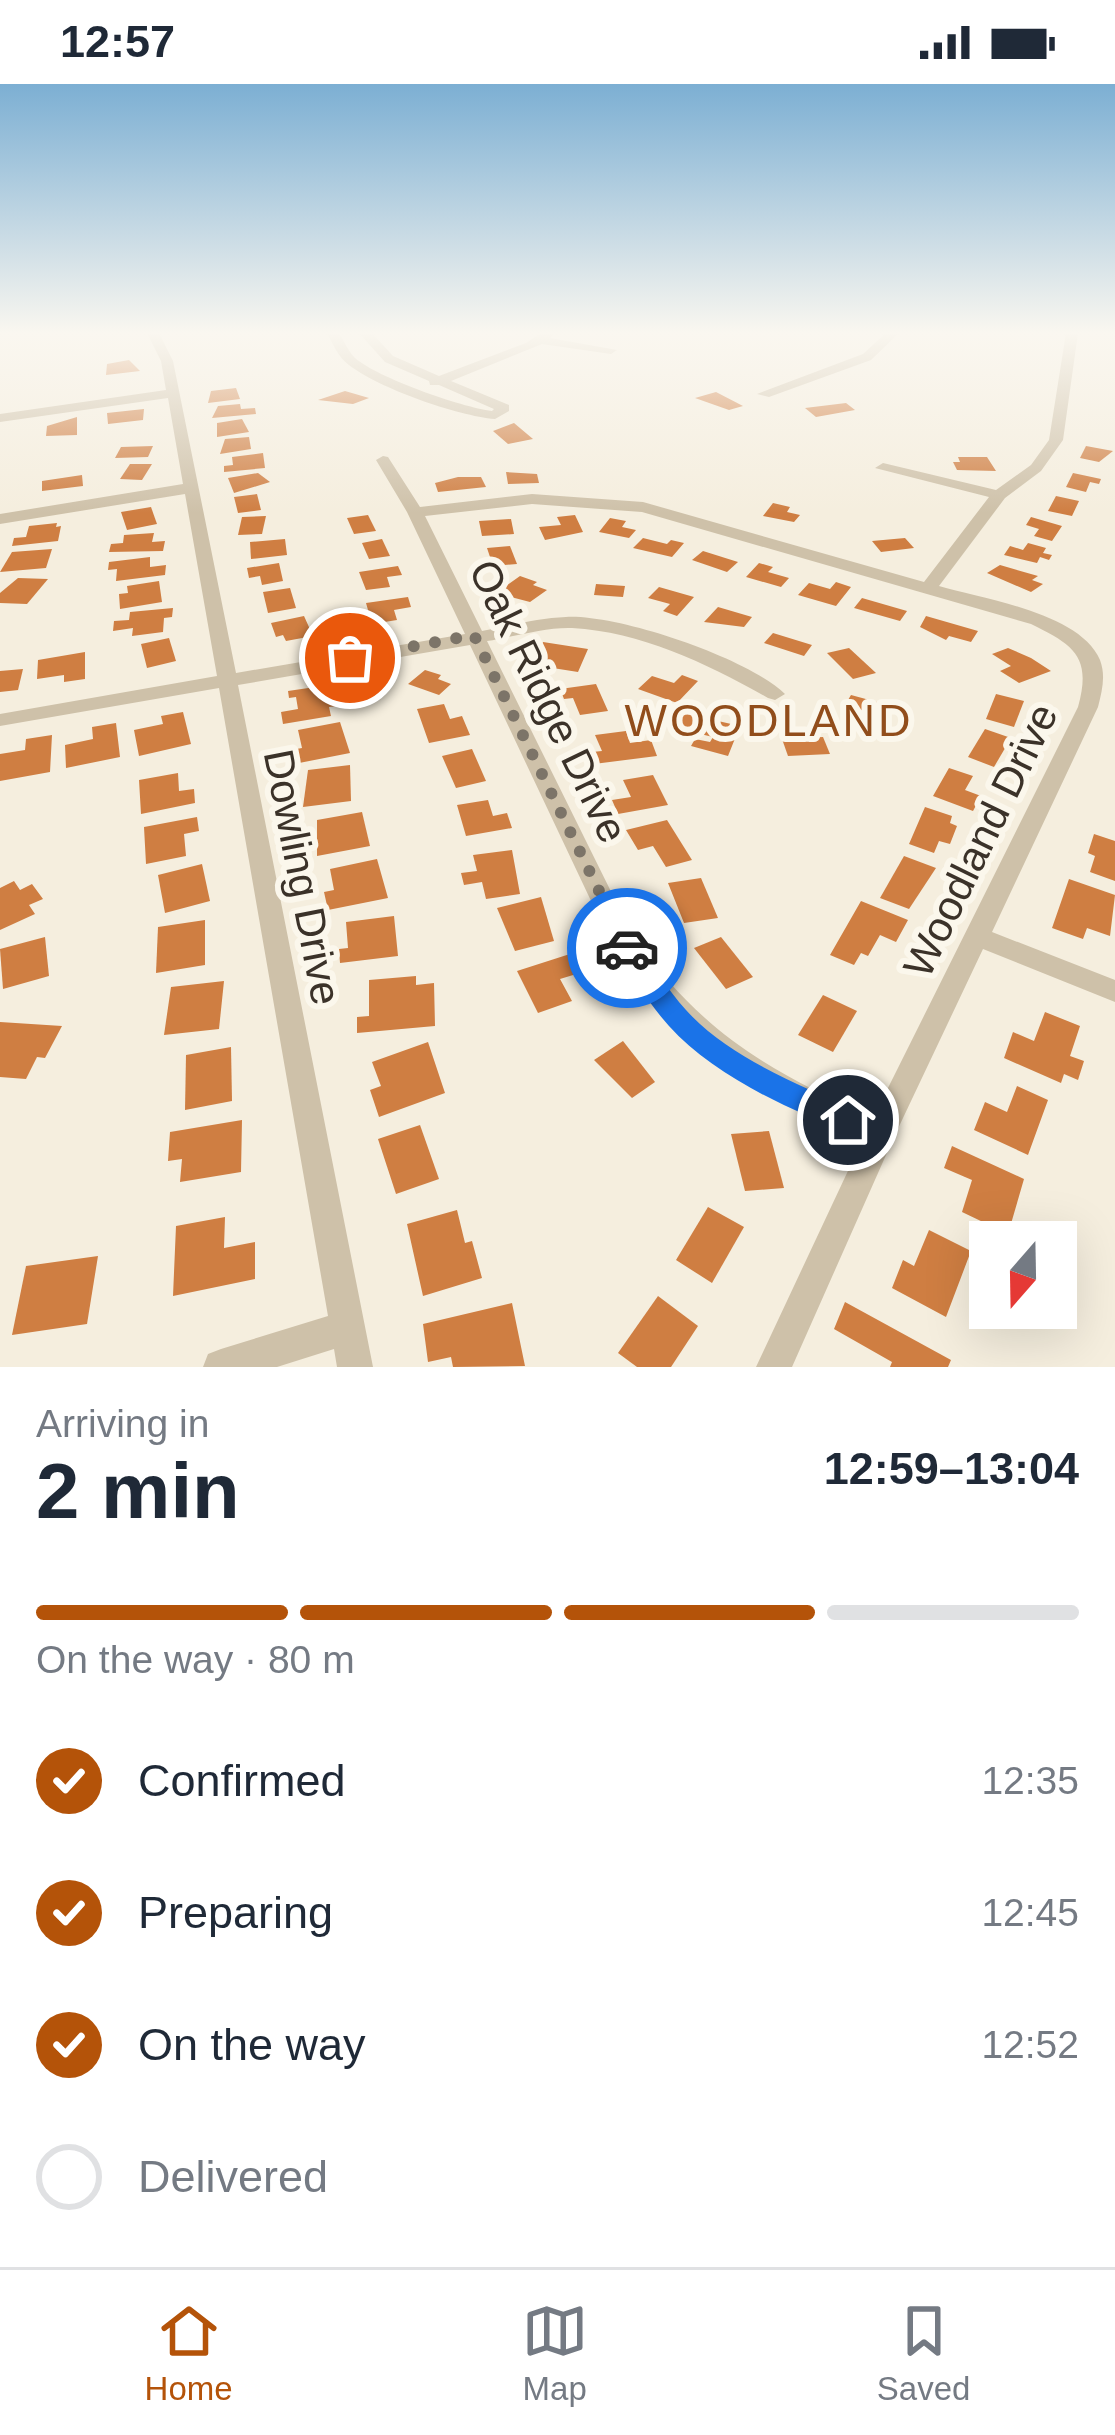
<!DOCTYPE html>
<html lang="en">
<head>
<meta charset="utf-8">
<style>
	:root { --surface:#fff; --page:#f6f6f7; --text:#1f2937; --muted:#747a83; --line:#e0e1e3; --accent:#b45309 }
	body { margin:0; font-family:Arial,sans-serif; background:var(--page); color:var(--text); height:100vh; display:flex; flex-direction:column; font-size:45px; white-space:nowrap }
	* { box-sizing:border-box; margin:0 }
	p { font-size:39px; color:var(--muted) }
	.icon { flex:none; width:66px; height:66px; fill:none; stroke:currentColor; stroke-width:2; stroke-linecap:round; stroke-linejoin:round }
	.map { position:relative; height:1283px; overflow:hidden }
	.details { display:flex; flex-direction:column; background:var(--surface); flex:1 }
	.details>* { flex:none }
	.needle { width:78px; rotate:200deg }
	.fabs { position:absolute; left:969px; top:1137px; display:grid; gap:24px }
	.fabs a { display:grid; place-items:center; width:108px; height:108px; border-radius:0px; background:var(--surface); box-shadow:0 12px 48px #0002; font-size:60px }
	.pin { position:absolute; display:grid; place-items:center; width:102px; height:102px; color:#fff; margin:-51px; border:6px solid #fff; border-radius:50%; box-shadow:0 3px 12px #0007 }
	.courier { position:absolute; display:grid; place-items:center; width:120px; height:120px; margin:-60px; border:9px solid #1a73e8; border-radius:50%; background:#fff; color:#222; box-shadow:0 3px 15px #0007 }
	.head em { font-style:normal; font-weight:800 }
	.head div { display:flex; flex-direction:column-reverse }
	.head { display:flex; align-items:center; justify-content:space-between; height:204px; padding:0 36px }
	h1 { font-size:78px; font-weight:800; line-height:90px }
	.bar { display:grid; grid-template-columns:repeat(4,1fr); gap:18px 12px; align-content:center; height:144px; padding:0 36px }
	.bar i { height:15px; border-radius:9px; background:var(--line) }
	.bar .active { background:var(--accent) }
	.bar p { grid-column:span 4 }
	ol { padding:0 36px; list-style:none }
	li { display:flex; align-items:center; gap:36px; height:132px }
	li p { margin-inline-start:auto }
	li .icon { padding:12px; border-radius:50%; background:var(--accent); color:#fff; stroke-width:4 }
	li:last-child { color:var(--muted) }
	li i { width:66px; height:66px; border:6px solid var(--line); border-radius:50% }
	.status { display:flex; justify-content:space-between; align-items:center; height:84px; padding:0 60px; background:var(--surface); direction:ltr }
	.status svg { height:33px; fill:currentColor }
	.dock { display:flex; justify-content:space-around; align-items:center; height:168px; border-top:3px solid var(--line); background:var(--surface); font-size:33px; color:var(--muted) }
	.dock a { display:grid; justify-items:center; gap:6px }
	.dock .active { color:var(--accent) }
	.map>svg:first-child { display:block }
</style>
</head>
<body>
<div class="status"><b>12:57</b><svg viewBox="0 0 49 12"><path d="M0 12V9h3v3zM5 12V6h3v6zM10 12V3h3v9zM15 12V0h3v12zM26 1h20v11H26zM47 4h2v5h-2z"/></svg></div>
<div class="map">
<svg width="1115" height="1283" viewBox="0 0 1115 1283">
	<rect width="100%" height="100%" fill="#f5eede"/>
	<g fill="#cf7e42">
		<polygon points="129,276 140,287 106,291 107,280"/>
		<polygon points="236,304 240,315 208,319 211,307"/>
		<polygon points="345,307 369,314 353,320 318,316"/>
		<polygon points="716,308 743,322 729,326 695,314"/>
		<polygon points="846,319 855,326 816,333 805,324"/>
		<polygon points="240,320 241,325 255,324 256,330 212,334 218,322"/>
		<polygon points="144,325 143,336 108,340 107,329"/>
		<polygon points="77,333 77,351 46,352 47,342"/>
		<polygon points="242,335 249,348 217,353 217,339"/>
		<polygon points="514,339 533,355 508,360 493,347"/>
		<polygon points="249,353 251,365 220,370 225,355"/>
		<polygon points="153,362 148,373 115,374 121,363"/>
		<polygon points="1086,362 1113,367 1099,378 1080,374"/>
		<polygon points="263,369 265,384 224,388 224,382 233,381 232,373"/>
		<polygon points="958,373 987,373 996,387 957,386 953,378 960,378"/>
		<polygon points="130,380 152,380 142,396 120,395"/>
		<polygon points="506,388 537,390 539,399 508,400"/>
		<polygon points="258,389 270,398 234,409 228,394"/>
		<polygon points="1073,389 1101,395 1099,400 1090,398 1086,408 1066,403"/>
		<polygon points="82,391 83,402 42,407 42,397"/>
		<polygon points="458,393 481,393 486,403 438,408 435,399"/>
		<polygon points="257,410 261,426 238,429 234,413"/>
		<polygon points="1056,412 1079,417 1072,432 1048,427"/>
		<polygon points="773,419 790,423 787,428 800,431 794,438 763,432"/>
		<polygon points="151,423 157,440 127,446 121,428"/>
		<polygon points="368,431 376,447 354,450 347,434"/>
		<polygon points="575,431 583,448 545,456 539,443 561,441 557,433"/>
		<polygon points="266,432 262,450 238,451 242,433"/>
		<polygon points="1031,433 1062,442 1052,457 1034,452 1039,445 1026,441"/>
		<polygon points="610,434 626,437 622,443 636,446 629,454 599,448"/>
		<polygon points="511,435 514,450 482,452 479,437"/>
		<polygon points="57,439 56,443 61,442 58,457 12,462 14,454 26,453 29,442"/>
		<polygon points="154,449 152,458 165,457 163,467 109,468 111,460 123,459 124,451"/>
		<polygon points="643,454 667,460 671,456 684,459 672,473 633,464"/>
		<polygon points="905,454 914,464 881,468 872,457"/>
		<polygon points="285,455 287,471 251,475 250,458"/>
		<polygon points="382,455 390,472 369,475 362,459"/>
		<polygon points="1028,459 1046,464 1043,469 1052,471 1049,476 1040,473 1037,479 1004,471 1010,462 1023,466"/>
		<polygon points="510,462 517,480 493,482 487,464"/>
		<polygon points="52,465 46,484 0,488 12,468"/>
		<polygon points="703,467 738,478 727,488 692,476"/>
		<polygon points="150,473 150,483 166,481 165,491 116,497 117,485 108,486 109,478"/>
		<polygon points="279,479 283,497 262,501 260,492 249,494 247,484"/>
		<polygon points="759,479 773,483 768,488 789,494 781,503 746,493"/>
		<polygon points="1000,481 1038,492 1032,496 1043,500 1031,508 987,489"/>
		<polygon points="398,482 402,491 387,493 390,503 366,506 359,488"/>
		<polygon points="520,492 537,498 533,501 547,506 530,518 496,509"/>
		<polygon points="18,494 48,495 27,520 0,519 0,509"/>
		<polygon points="159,497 162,518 120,525 119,510 128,509 127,502"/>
		<polygon points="836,498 851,503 836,522 798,511 809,499 830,505"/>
		<polygon points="596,500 625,502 623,513 594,511"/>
		<polygon points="659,503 694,513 677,532 663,527 670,520 648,514"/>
		<polygon points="290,504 296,524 268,529 263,508"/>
		<polygon points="408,513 411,523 394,526 397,536 372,540 366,519"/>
		<polygon points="862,514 907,527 900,537 854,524"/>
		<polygon points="718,523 752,533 744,543 704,538"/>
		<polygon points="173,524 172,533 164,534 163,548 132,552 133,544 113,547 114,537 129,536 130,528"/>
		<polygon points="304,532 313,552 286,557 283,551 276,553 271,539"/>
		<polygon points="926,532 978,547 971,558 949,552 946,556 920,543"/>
		<polygon points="773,549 812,561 804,572 764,559"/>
		<polygon points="169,554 176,577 147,584 141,560"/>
		<polygon points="543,558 588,565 578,588 540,582 546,569 538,568"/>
		<polygon points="849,564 876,589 853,595 827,569"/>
		<polygon points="1008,564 1031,574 1051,587 1019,599 1000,587 1011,582 992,570"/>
		<polygon points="85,568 85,595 64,598 64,591 37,595 38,576"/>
		<polygon points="23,585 18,606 0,608 0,587"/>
		<polygon points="425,586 441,591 438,595 451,600 439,611 408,600"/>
		<polygon points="682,591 698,597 677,619 638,605 652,592 674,599"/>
		<polygon points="596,600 608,627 580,631 573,614 564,615 560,605"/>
		<polygon points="322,602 325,616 336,614 338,622 329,623 331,632 283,640 281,628 298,625 296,613 289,614 288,607"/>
		<polygon points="996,610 1024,617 1014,643 986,635"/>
		<polygon points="851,611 888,621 875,646 853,640 859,631 842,626"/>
		<polygon points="444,620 450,635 462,632 470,651 429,659 417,625"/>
		<polygon points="183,628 191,660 139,672 134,646 163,640 161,632"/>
		<polygon points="683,629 740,642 728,672 691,662 695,655 710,658 713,653 675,644"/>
		<polygon points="340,638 350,669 294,680 291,666 302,664 298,646"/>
		<polygon points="116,639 120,673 66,684 65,661 93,655 92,643"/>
		<polygon points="985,645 1011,654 994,683 968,673"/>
		<polygon points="626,647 630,659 651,656 657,672 586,681 582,669 602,667 595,651"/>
		<polygon points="52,651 50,688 0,697 0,670 25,666 26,655"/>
		<polygon points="823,653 830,670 788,672 782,655"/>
		<polygon points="472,665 486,697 456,704 442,672"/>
		<polygon points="350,681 351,717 303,723 308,686"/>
		<polygon points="949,684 973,692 965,706 981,712 973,727 933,712"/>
		<polygon points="178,689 179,707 194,705 195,719 141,730 139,696"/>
		<polygon points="653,691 668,721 618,730 612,716 631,713 623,696"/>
		<polygon points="488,716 493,732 507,729 512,744 466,752 457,721"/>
		<polygon points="925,723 952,732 950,739 957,742 950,760 939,757 934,769 909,760"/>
		<polygon points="362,728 370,762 317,772 317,736"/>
		<polygon points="197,733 199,747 184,750 186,772 146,780 144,743"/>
		<polygon points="667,736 692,776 666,783 653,762 638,766 626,746"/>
		<polygon points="1094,750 1115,757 1115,797 1090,788 1095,772 1088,769"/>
		<polygon points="512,766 520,810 486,815 482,798 464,801 461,789 477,787 473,771"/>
		<polygon points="904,772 936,784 909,825 880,814"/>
		<polygon points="377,775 388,814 328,826 324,808 334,806 330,785"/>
		<polygon points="202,780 210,817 165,829 158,791"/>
		<polygon points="701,794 718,834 684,839 668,799"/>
		<polygon points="1069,795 1115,811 1110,852 1087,844 1083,855 1052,844"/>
		<polygon points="14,797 20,806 32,800 43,815 29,821 35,830 0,846 0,804"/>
		<polygon points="541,813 554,857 515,867 497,824"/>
		<polygon points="861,817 908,836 896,858 880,851 868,872 861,869 854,881 830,871"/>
		<polygon points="394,832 398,872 340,879 339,865 348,864 346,838"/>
		<polygon points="205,836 205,881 156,889 158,843"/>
		<polygon points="45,853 49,892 3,905 0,865"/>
		<polygon points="721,853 753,893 726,905 694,864"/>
		<polygon points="573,869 583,888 560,895 572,917 538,929 517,887"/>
		<polygon points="416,892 416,901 434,899 435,942 357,949 357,933 369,932 369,896"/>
		<polygon points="224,897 219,945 164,951 171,903"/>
		<polygon points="823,911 857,927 833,968 798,951"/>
		<polygon points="1045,928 1080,942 1070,972 1084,977 1078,996 1064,990 1061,999 1004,974 1013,948 1034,957"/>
		<polygon points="0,938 62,942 45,974 37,973 26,995 0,993"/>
		<polygon points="623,957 655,998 632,1014 594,976"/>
		<polygon points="428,958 445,1009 379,1033 370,1006 381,1002 372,978"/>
		<polygon points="231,963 232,1017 185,1026 186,971"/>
		<polygon points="1017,1002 1048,1016 1028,1071 974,1046 985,1018 1007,1028"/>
		<polygon points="242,1036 241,1088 180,1098 182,1075 168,1077 170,1048"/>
		<polygon points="420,1041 439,1095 396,1110 378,1055"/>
		<polygon points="769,1047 784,1104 745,1107 731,1050"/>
		<polygon points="952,1062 1024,1095 1008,1150 962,1128 972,1096 944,1084"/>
		<polygon points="708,1123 744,1143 712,1199 676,1176"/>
		<polygon points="457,1126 465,1159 472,1157 482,1194 423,1212 407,1140"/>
		<polygon points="225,1133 224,1164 255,1158 255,1195 173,1212 176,1142"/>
		<polygon points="929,1146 971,1167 946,1233 892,1204 903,1176 914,1182"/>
		<polygon points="98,1172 87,1240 12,1251 26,1182"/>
		<polygon points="658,1212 698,1242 671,1283 637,1283 618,1269"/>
		<polygon points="845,1218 951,1276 948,1283 890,1283 892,1278 834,1245"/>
		<polygon points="512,1219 525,1282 453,1283 451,1273 428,1278 423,1240"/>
	</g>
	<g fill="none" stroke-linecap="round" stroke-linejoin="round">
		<g fill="#cec1a9" fill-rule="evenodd">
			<path d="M147,249H159L173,277L236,589L465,550L407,428L376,376L383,372L388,373L420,423L532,410L643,418L924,498L989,413L875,384L883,379L996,406L1031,381L1049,356L1066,249H1078L1063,356L1041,387L1005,414L939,502C984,515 1080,529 1100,576C1106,592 1102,607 1098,623L992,848L1115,896V918L983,865L894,1053L792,1283H756L862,1057C757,1008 669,962 610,857L470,561L238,601L373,1283H337L334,1265L277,1283H203L208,1270L221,1265L328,1232L219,604L0,642V630L217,592L185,410L0,440V430L183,400L168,314L0,338V330L166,306L161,277ZM532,420L642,428L1031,540C1074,561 1092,573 1078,623L873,1034C767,986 702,949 633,852L487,557C514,553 545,543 572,544C642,548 708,580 768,614L775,616L785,610C748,574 618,530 566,533C538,534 509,542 482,547L425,432Z"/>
			<path d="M327,249H339C344,257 348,267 355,274C378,294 461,323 492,327L494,325L439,301H430L429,297L385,278L359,249H372L393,272L439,292L526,259L541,249H555L550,254L617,266L611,270L542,260L451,297L509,321V327L495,335C458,332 378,304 349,281C338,273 333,260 327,249Z"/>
			<polygon points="886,249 899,249 871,276 769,313 757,310 863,270"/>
		</g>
	</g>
	<linearGradient id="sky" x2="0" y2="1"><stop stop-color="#7cafd3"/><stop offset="0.58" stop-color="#faf7f0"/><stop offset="1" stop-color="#faf7f0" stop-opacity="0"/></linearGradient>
	<rect width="1115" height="429" fill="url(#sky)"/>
	<path fill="#1a73e8" d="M627,854L635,857C652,880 667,905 686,926C729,974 800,1001 857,1027L861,1036L857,1044L848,1048C788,1026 712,990 669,942C649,920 630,889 615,864Z"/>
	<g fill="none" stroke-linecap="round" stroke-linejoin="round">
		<polyline stroke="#7c7468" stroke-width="12" stroke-dasharray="0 21.6" points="350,574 474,551 627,864"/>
	</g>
	<g text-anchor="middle" stroke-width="12" stroke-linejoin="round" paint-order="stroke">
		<g font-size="42" fill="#3b3229" stroke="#fbf7ec">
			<text transform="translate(549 617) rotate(64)" y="15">Oak Ridge Drive</text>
			<text transform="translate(980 756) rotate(-64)" y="15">Woodland Drive</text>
			<text transform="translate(303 793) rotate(79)" y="15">Dowling Drive</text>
		</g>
		<g font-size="45" letter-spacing="3" fill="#914d1b" stroke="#fbf7ec">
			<text x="769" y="652">WOODLAND</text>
		</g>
	</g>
</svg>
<div class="fabs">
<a><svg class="needle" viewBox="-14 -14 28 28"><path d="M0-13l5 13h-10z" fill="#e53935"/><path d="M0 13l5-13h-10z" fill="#747a83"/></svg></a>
</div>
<div class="pin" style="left:350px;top:574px;background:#ea580c"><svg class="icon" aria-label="bag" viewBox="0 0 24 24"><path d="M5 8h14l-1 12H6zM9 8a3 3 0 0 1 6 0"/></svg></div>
<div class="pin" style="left:848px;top:1036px;background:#1f2937"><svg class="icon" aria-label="home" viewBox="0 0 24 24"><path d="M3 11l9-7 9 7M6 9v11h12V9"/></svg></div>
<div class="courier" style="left:627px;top:864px"><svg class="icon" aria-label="car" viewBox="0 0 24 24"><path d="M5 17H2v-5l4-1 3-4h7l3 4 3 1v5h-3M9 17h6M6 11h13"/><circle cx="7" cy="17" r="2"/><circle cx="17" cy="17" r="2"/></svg></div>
</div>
<section class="details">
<div class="head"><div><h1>2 min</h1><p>Arriving in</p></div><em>12:59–13:04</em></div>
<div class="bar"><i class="active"></i><i class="active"></i><i class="active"></i><i></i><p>On the way · 80 m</p></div>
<ol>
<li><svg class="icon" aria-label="check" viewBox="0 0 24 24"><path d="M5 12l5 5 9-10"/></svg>Confirmed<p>12:35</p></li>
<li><svg class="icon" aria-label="check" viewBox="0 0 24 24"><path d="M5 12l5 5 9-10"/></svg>Preparing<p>12:45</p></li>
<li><svg class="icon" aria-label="check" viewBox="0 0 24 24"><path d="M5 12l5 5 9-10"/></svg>On the way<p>12:52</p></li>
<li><i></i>Delivered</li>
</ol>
</section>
<nav class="dock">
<a class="active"><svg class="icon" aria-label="home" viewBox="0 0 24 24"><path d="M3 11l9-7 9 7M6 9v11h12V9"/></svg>Home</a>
<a><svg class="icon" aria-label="map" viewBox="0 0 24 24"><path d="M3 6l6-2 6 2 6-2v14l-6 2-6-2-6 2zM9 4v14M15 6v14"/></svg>Map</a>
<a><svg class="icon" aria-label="saved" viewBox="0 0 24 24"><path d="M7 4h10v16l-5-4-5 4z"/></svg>Saved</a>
</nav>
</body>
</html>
